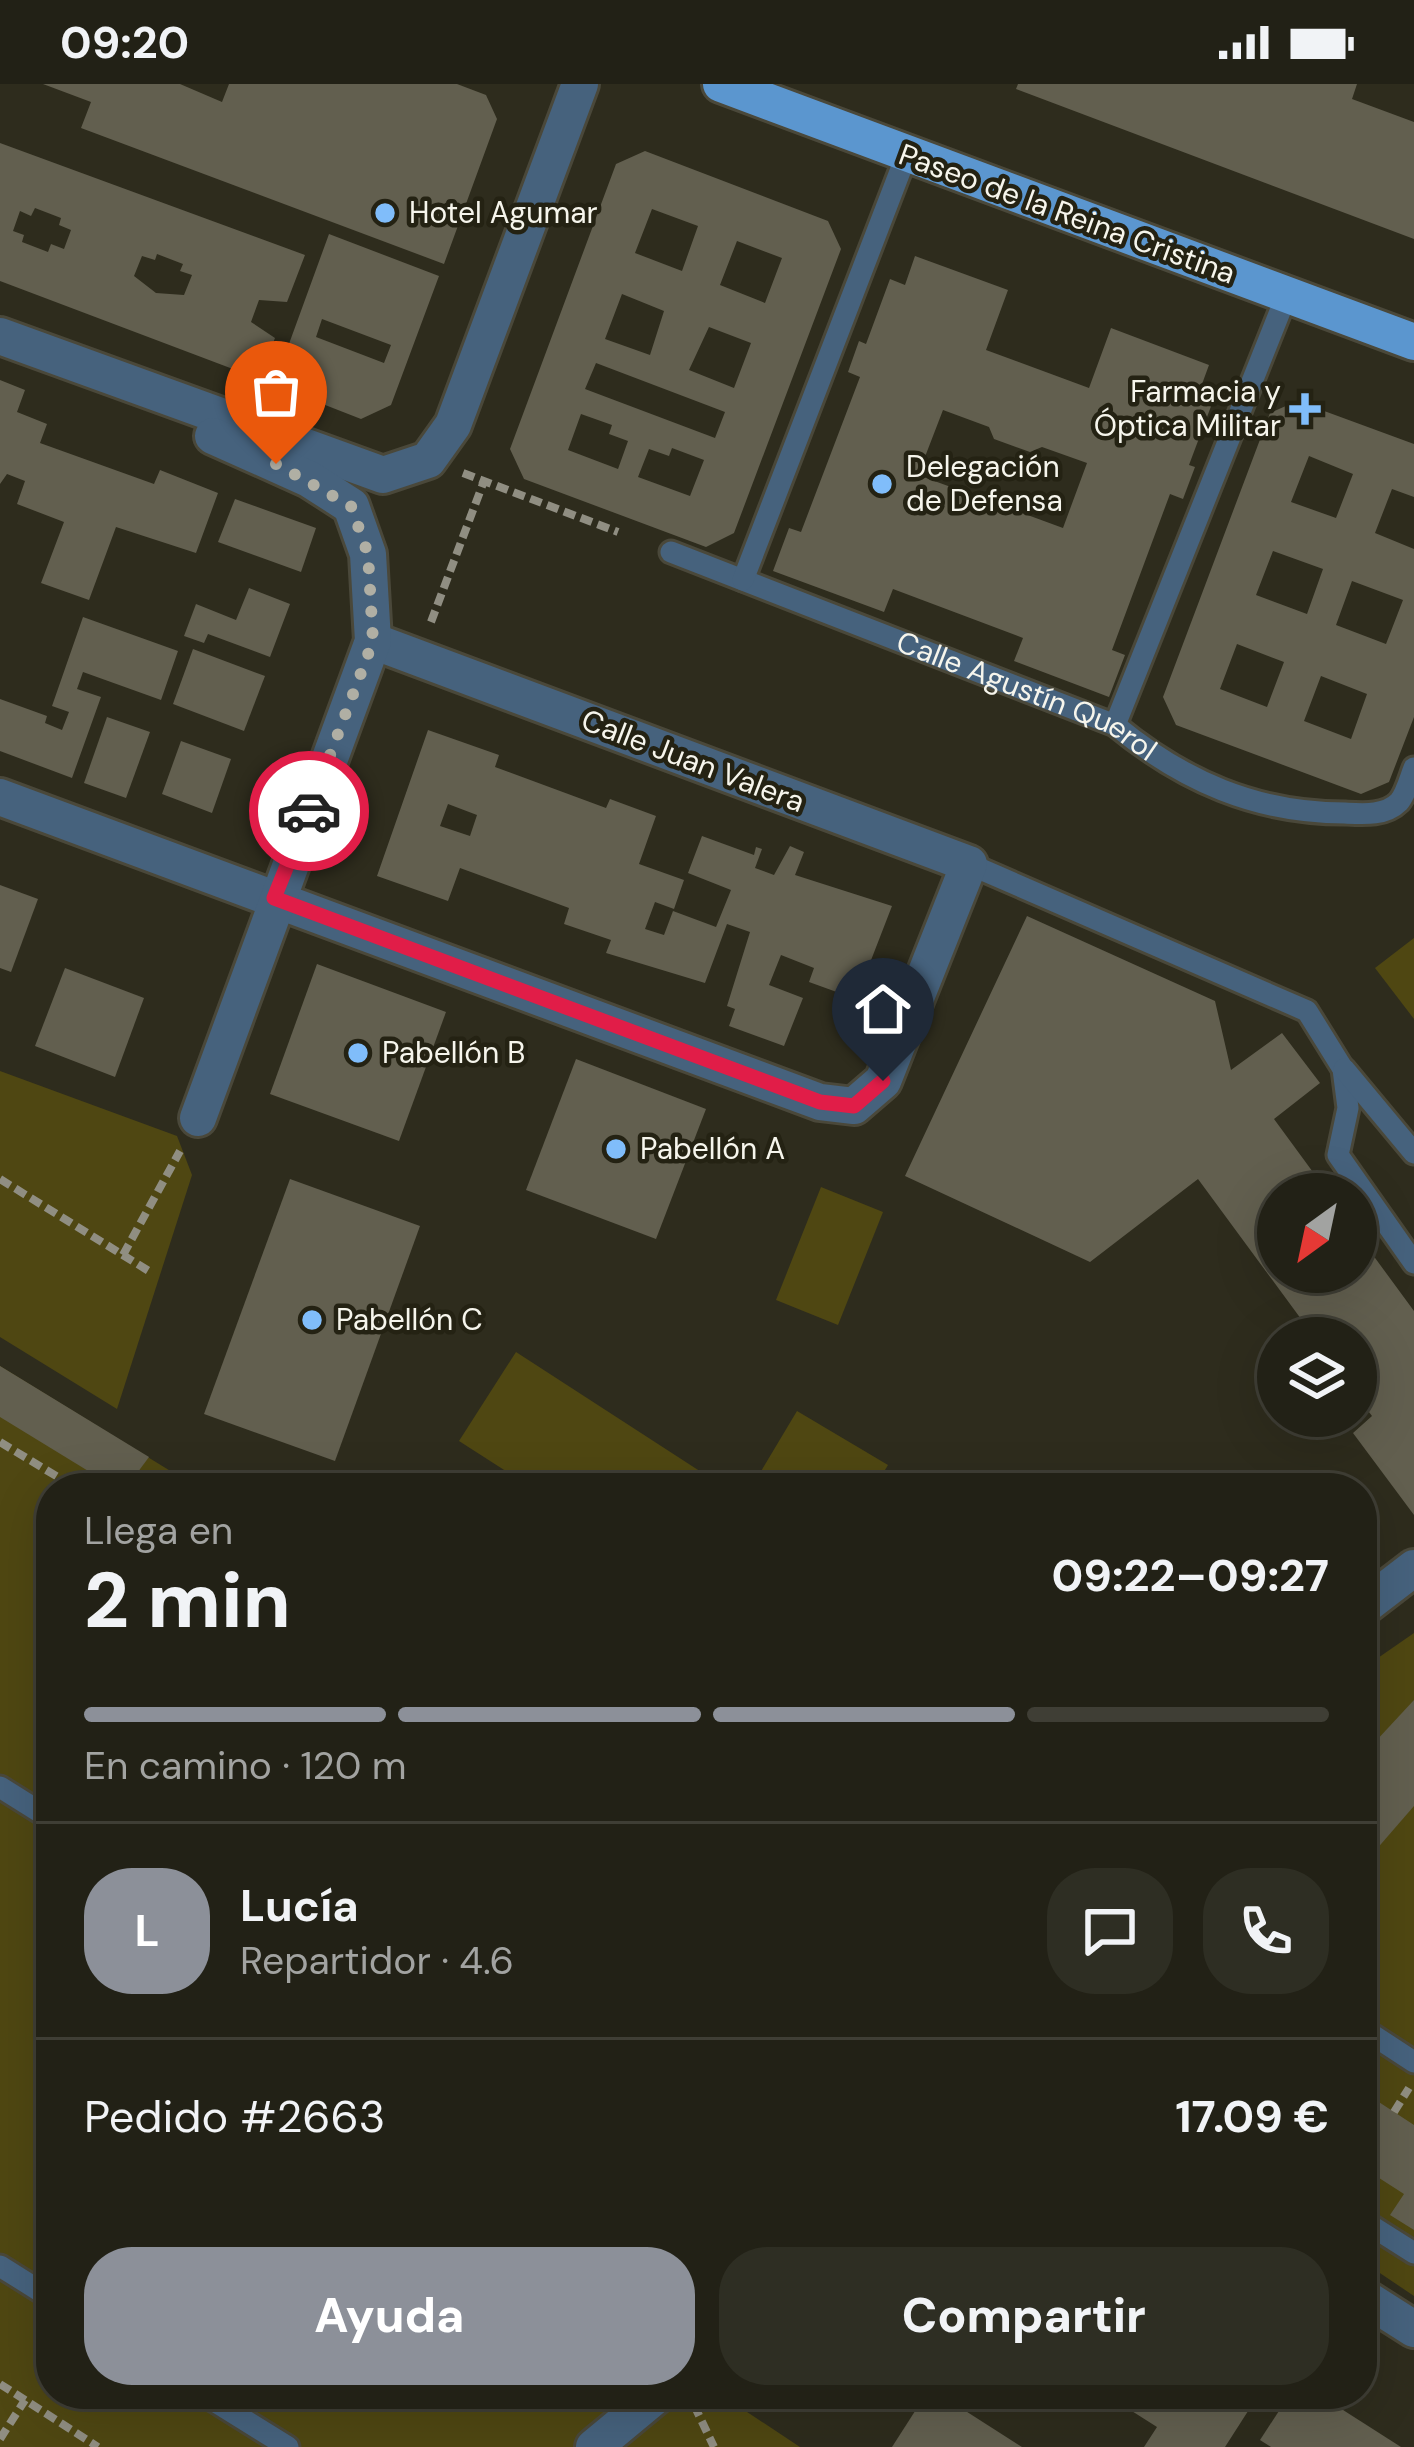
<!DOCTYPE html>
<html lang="es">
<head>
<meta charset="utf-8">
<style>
	:root { --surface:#222116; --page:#2e2e23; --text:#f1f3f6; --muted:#a2a3a1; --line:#3f3e35; --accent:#8c9099 }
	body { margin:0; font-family:"DM Sans",sans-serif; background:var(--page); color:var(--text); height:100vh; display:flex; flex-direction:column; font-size:45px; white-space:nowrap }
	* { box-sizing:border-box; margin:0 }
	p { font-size:39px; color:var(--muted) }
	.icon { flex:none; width:66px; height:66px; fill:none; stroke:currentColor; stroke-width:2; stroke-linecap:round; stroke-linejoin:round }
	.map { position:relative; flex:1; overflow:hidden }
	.drawer { position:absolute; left:36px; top:1389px; width:1341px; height:936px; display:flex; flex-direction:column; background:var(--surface); border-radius:48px; box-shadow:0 12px 48px #0002,0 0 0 3px var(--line) }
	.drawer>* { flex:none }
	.needle { width:78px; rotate:213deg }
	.controls { position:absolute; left:1257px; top:1089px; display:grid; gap:24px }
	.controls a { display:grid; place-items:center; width:120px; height:120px; border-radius:50%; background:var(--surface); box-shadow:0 12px 48px #0002,0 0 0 3px var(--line); font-size:60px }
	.pin { position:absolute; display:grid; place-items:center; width:102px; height:102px; color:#fff; margin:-123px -51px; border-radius:50% 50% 50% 0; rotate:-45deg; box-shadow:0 0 12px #0007 }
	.pin .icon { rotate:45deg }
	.courier { position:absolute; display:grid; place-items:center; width:120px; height:120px; margin:-60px; border:9px solid #e11d48; border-radius:50%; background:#fff; color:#222; box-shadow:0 3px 15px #0007 }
	.overview em { font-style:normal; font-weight:800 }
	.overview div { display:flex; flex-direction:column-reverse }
	.overview { display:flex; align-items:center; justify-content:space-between; height:204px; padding:0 48px }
	h1 { font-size:78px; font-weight:800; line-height:90px }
	.bar { display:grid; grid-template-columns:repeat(4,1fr); gap:18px 12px; align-content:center; height:144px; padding:0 48px }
	.bar i { height:15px; border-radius:9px; background:var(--line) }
	.bar .on { background:var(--accent) }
	.bar p { grid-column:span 4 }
	.line { display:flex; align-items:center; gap:30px; padding:0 48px; border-top:3px solid var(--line) }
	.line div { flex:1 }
	.round { display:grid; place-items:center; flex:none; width:126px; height:126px; border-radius:48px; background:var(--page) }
	.cta { display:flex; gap:24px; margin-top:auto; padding:24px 48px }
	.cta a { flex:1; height:138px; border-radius:48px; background:var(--accent); color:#fff; font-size:48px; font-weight:800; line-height:138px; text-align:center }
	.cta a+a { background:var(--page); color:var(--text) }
	.status { display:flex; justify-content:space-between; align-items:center; height:84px; padding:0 60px; background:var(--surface); direction:ltr }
	.status svg { height:33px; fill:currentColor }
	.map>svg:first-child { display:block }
</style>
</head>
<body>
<div class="status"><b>09:20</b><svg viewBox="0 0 49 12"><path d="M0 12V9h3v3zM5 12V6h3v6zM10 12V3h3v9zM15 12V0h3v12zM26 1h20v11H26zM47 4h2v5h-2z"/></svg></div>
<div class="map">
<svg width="1414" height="2363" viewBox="0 0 1414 2363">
	<rect width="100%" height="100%" fill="#2e2c1d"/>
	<g fill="#4f4712">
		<polygon points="1414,854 1414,935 1375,884"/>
		<polygon points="0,987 177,1052 192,1091 117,1325 0,1253"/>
		<polygon points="821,1103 883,1128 838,1241 776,1216"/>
		<polygon points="516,1268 712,1395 707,1404 532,1404 459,1357"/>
		<polygon points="0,1282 198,1404 51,1404 51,2310 720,2310 800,2363 0,2363"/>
		<polygon points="797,1327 888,1381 874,1404 751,1404"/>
		<polygon points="1414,1549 1414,2212 1362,2177 1362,1585"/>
	</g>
	<g fill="#625f4f" fill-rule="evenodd">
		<polygon points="43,0 180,0 222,18 229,0 457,0 486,11 497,35 444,180 81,44 91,18"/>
		<polygon points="1018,0 1357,0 1352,15 1414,38 1414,155 1016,5"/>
		<path d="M0,59L305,171L287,218L259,216L251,238L275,254L259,295L0,197ZM35,124L61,134L59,141L71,146L64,165L51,160L48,168L22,158L24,151L13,147L20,127L31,132ZM157,170L183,180L180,187L192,191L184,211L156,209L134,192L142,172L155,176Z"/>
		<path d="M645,67L828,137L841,165L734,449L706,463L524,395L510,365L616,80ZM652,125L698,142L682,187L635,169ZM737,157L782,174L765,219L720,201ZM622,210L664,227L650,271L605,255ZM709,243L751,259L734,304L689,286ZM596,279L725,328L715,354L585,305ZM581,330L612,341L609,350L628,357L618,385L568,366ZM672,364L704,376L690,412L638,393L649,365L669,372Z"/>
		<path d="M329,150L439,192L391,321L361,335L274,301ZM322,235L391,261L384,279L316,253Z"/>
		<path d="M915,172L1008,206L986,266L1089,304L1111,244L1209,281L1198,311L1213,317L1189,381L1195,383L1183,415L1170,410L1112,566L1125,571L1109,613L1014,577L1023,554L893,505L884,528L773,487L789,444L801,448L860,293L848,288L859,257L866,260L890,195L905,201ZM943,326L989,343L994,355L1030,368L1042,363L1087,379L1063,444L918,391Z"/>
		<polygon points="0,296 25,306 17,328 47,340 40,359 154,400 160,386 218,409 196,469 116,443 89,516 41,499 64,438 17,420 25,397 7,390 0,400"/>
		<path d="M1297,317L1414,360V413L1392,405L1375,449L1414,465V633L1389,698L1361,710L1176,641L1163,613L1270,329ZM1309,372L1353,390L1336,434L1291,418ZM1273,467L1323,485L1307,530L1256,511ZM1352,497L1403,516L1386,560L1336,541ZM1237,560L1284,578L1267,623L1220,605ZM1321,592L1367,610L1351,655L1304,637Z"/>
		<polygon points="235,415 316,444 301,488 218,458"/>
		<polygon points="249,504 290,520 270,573 208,550 204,559 184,552 196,520 236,536"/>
		<polygon points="83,533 178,567 161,616 83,588 77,605 101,613 72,694 0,667 0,615 47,632 45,639 62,646 69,628 52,622"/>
		<polygon points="193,565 265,592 244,647 173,620"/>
		<polygon points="107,633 150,648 126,714 84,699"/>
		<path d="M428,646L499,671L495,683L606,724L610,715L656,732L639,780L684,796L674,825L655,818L645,845L664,851L673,827L716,843L731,806L688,789L702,752L754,771L756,763L762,765L755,784L774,791L790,762L804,768L795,791L892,822L856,915L809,898L814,884L781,871L769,901L803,914L784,962L729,942L735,925L727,922L750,848L727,840L705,899L606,869L611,856L564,840L569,824L460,784L448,817L377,792ZM448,720L477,731L470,752L440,742Z"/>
		<polygon points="181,657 231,675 212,729 162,710"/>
		<polygon points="0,801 38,815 11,888 0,884"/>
		<polygon points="1027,832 1215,917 1231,986 1282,949 1320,999 1274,1035 1329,1110 1278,1110 1278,1188 1356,1188 1356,1148 1414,1227 1414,1431 1353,1349 1372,1332 1356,1311 1356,1254 1315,1254 1198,1095 1090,1178 905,1092"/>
		<polygon points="317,880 446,928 399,1057 270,1010"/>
		<polygon points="65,884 144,914 115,993 35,962"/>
		<polygon points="576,975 706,1025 656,1155 526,1106"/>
		<polygon points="290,1095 420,1142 335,1377 204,1330"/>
		<polygon points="0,1282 149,1373 126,1404 116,1404 0,1333"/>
		<polygon points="409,1391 430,1404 402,1404"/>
		<polygon points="1414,1616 1414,1722 1362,1782 1362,1672"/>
		<polygon points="1362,2007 1414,2041 1414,2146 1390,2131 1404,2110 1362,2083"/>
		<polygon points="305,2310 334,2310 326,2323"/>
		<polygon points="926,2310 939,2310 1022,2363 892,2363"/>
		<polygon points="1105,2310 1259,2310 1225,2363 1144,2363 1157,2343"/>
		<polygon points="1290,2310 1318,2310 1401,2363 1271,2363 1260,2356"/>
	</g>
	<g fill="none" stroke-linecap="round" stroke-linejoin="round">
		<g stroke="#4a483a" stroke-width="27">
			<g id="lane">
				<path id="s1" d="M671,468L1115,641C1183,697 1256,729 1345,729C1363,730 1385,732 1399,718C1406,710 1410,694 1414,684"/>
				<polyline points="743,496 906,72"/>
				<polyline points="1115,641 1287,210"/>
				<polyline points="969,780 1307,927 1343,985 1348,1024 1338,1071 1414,1179"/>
				<polyline points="1344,985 1414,1069"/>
				<polyline points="0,1703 51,1735"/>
				<polyline points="1362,1944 1414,1978"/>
				<polyline points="1362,2136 1414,2169"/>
				<polyline points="0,2182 51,2214"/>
				<polyline points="203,2310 288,2363"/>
			</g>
		</g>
		<g stroke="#4a483a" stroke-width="42">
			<g id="street">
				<polyline points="0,252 383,391 428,376 453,341 580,0"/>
				<polyline points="0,713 820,1018 854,1022 883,997 969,780 373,557"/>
				<polyline points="198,1034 373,557 368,470 351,422 309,395 213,352"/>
				<polyline points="1362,1524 1414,1484"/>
				<polyline points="1362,2212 1414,2245"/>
				<polyline points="594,2363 658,2310"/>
			</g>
		</g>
		<g stroke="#4a483a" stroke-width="42">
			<polyline id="primary" points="721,0 1414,258"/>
		</g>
		<g stroke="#908e82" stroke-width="8" stroke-dasharray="12 6" stroke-linecap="butt">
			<polyline points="463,389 618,448"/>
			<polyline points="431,538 484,397"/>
			<polyline points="0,1095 152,1189"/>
			<polyline points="123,1171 180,1067"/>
			<polyline points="0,1358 76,1404"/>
			<polyline points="1394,2028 1409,2004"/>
			<polyline points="0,2300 98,2363"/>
			<polyline points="694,2321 714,2363"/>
			<polyline points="0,2355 25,2316"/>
		</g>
		<use href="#lane" stroke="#46627d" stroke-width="21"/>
		<use href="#street" stroke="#46627d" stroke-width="36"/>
		<use href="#primary" stroke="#5b96cf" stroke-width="36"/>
	</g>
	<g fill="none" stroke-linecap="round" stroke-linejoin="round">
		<polyline stroke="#b0afa4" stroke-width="12" stroke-dasharray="0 21.6" points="276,380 351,422 368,470 373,557 309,727"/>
		<polyline stroke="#e11d48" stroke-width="15" points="309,727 274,814 820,1018 854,1022 883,997"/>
	</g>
	<g fill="#80bdfa" stroke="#242213" stroke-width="4.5">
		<circle cx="385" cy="129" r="12"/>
		<path d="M1299 307h12v12h12v12h-12v12h-12v-12h-12v-12h12z"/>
		<circle cx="882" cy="400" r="12"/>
		<circle cx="358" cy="969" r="12"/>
		<circle cx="616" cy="1065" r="12"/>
		<circle cx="312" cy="1236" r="12"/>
	</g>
	<g text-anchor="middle" stroke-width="9" stroke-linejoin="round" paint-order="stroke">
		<g font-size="30" fill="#f6f5ec" stroke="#242213" text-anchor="start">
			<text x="409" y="139">Hotel Agumar</text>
			<text x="1281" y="318" text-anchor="end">Farmacia y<tspan x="1281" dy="34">Óptica Militar</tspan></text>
			<text x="906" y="393">Delegación<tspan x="906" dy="34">de Defensa</tspan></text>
			<text x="382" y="979">Pabellón B</text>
			<text x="640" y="1075">Pabellón A</text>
			<text x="336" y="1246">Pabellón C</text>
		</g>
		<g font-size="30" fill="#f6f5ec" stroke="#242213">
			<text transform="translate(1067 130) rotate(20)" y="10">Paseo de la Reina Cristina</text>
			<text dy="10" stroke="none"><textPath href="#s1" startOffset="384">Calle Agustín Querol</textPath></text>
			<text transform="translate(693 677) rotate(21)" y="10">Calle Juan Valera</text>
		</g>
	</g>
</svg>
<div class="controls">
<a><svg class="needle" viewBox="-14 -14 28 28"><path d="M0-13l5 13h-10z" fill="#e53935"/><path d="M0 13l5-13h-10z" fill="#a2a3a1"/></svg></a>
<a><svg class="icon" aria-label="layers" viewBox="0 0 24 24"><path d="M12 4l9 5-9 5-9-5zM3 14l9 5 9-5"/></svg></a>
</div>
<div class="pin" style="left:276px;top:380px;background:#ea580c"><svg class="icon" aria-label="bag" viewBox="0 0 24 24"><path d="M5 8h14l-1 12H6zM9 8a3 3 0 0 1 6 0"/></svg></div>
<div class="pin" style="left:883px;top:997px;background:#1f2937"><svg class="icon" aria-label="home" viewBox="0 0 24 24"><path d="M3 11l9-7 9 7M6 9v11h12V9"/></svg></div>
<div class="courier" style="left:309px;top:727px"><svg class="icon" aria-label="car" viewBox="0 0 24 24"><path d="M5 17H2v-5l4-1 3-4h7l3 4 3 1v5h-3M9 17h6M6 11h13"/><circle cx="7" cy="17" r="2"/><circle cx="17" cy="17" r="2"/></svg></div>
<section class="drawer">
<div class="overview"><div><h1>2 min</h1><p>Llega en</p></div><em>09:22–09:27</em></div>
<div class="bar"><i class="on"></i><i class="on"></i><i class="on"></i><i></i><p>En camino · 120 m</p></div>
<div class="line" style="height:216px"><b class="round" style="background:var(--accent);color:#fff">L</b><div><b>Lucía</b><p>Repartidor · 4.6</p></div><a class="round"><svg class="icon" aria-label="chat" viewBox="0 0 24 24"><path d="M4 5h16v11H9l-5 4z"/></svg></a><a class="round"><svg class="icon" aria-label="phone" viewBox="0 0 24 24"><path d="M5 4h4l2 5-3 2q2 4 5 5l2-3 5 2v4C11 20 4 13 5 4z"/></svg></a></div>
<div class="line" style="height:156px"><div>Pedido #2663</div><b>17.09 €</b></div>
<div class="cta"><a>Ayuda</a><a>Compartir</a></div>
</section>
</div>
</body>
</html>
